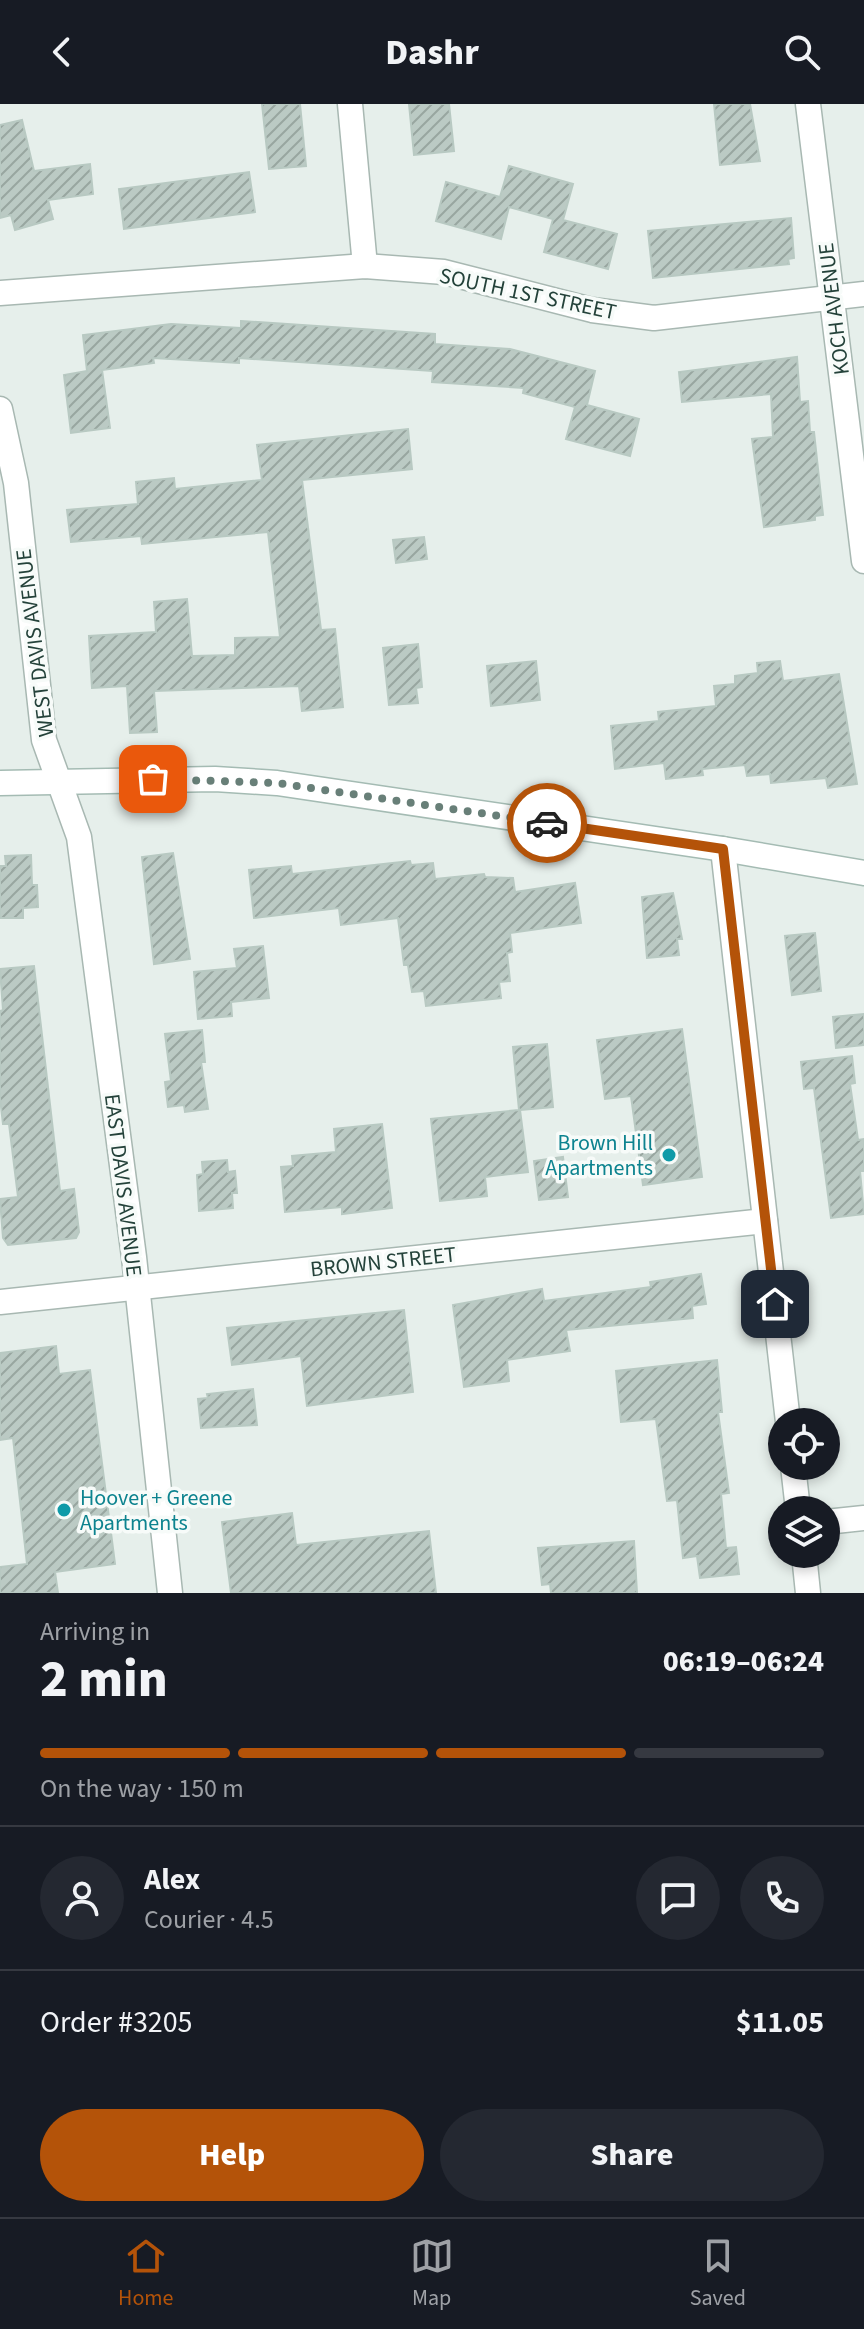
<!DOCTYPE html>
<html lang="en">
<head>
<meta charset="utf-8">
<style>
	:root { --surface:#171b24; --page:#242831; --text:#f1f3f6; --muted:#9ea1a6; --line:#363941; --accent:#b45309 }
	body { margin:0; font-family:"Source Sans 3",sans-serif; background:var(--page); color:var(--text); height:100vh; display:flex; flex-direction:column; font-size:30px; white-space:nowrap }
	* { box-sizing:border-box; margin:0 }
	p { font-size:26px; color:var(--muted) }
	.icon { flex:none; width:44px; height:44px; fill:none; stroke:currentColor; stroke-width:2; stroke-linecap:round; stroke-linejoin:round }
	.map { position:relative; height:1489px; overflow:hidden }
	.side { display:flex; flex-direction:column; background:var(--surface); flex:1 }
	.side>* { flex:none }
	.fabs { position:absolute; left:768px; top:1304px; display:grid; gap:16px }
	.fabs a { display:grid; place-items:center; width:72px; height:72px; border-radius:50%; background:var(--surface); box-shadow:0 4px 12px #0003; font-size:40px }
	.pin { position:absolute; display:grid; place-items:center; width:68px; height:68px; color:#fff; margin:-34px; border-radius:16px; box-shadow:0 4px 12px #0006 }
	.courier { position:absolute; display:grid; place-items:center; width:80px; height:80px; margin:-40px; border:6px solid #b45309; border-radius:50%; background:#fff; color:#222; box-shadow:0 2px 10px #0007 }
	.head em { font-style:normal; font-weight:800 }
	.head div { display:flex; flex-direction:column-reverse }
	.head { display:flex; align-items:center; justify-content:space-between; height:136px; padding:0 40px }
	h1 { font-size:52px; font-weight:800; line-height:60px }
	.bar { display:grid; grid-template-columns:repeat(4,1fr); gap:12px 8px; align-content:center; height:96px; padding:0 40px }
	.bar i { height:10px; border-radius:6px; background:var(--line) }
	.bar .on { background:var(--accent) }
	.bar p { grid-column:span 4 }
	.line { display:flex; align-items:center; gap:20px; padding:0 40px; border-top:2px solid var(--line) }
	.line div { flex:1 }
	.round { display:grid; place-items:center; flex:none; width:84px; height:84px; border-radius:42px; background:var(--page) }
	.primary-button { display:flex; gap:16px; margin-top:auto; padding:16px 40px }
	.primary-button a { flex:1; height:92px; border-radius:48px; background:var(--accent); color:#fff; font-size:32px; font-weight:800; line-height:92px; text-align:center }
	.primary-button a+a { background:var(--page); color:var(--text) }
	header { display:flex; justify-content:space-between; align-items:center; height:104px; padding:0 40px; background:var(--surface); font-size:36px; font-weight:800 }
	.menu { display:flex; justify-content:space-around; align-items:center; height:112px; border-top:2px solid var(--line); background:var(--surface); font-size:22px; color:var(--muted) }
	.menu a { display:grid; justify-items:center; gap:4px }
	.menu .on { color:var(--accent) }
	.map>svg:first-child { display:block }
</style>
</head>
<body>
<header><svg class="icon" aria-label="back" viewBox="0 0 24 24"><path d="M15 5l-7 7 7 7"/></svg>Dashr<svg class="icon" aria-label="search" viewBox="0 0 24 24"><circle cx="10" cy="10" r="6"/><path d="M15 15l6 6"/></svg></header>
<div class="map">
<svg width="864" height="1489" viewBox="0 0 864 1489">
	<defs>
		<pattern id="building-hatch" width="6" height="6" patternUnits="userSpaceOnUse" patternTransform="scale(2)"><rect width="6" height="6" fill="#bbcac4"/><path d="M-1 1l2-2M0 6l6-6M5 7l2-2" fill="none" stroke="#98a6a0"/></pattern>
	</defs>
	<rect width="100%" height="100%" fill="#e6efeb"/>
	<g fill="url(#building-hatch)" stroke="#b8c9c2" stroke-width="2">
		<polygon points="262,0 300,0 306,62 269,65"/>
		<polygon points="409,0 449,0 454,47 414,51"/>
		<polygon points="714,0 750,0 760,57 720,61"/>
		<polygon points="22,16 34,67 90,60 93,90 48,96 53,115 15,126 11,111 0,114 0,21"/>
		<polygon points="509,62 573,80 563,116 617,130 608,165 544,148 553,115 509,103 501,135 436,117 446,78 500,93"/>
		<polygon points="249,68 255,108 124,125 119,85"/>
		<polygon points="791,114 794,154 788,155 789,160 653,174 648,127"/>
		<polygon points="241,217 435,230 435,240 510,245 595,267 587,301 639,315 630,352 566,335 575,303 523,289 524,284 432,278 433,267 239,254 239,259 153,254 154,259 102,266 110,324 71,329 64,271 87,267 83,231 171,220 241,224"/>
		<polygon points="797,253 800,298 808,297 810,328 814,328 823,411 815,412 815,416 764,423 752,335 773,333 771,290 682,298 679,268"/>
		<polygon points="408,325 412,365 302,376 321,526 335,525 343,603 302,607 299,582 154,587 157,628 130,629 127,582 92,584 89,532 156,528 154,498 187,495 192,552 235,551 235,534 280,533 268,428 142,440 141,432 71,438 67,406 138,400 136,378 174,374 175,385 262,376 257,341"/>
		<polygon points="424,433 427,455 396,459 393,436"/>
		<polygon points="418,540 422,583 416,584 418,599 389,601 383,544"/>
		<polygon points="536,557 540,596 491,602 487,562"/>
		<polygon points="780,557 783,577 839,570 857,680 828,684 826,674 771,679 770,670 747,672 745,661 702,665 703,671 666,675 664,659 615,665 611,622 659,617 658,608 716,602 714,582 735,580 735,572 758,569 757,559"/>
		<polygon points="173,749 190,855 154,860 142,753"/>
		<polygon points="31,751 32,781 37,781 38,803 23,804 23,814 0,814 0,762 6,762 5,752"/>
		<polygon points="410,757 411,761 433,759 435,775 484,770 485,773 513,774 515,788 575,779 581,819 510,829 512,848 507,849 510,877 499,878 501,894 426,902 424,887 412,888 408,861 404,861 398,814 341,821 339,804 254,814 249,766 291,762 292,770"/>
		<polygon points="673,789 682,835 677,835 679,851 647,854 642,793"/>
		<polygon points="815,829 821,887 792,891 785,832"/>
		<polygon points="263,842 269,894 231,898 232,912 198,915 194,868 237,864 234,845"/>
		<polygon points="34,862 60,1087 74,1085 79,1128 76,1134 8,1141 3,1134 0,1095 18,1093 9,1020 3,1020 0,994 0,907 3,906 0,865"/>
		<polygon points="864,910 864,941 836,944 833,913"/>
		<polygon points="682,925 702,1073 643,1081 631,992 605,995 597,936"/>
		<polygon points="202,926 205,958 201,958 208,1005 185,1008 184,1001 168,1003 165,978 171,977 165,930"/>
		<polygon points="547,940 553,1003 520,1006 528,1068 485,1073 487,1092 440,1097 431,1015 519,1006 513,943"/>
		<polygon points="852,952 855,979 850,980 858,1036 864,1035 864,1067 860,1067 864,1110 831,1114 814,984 804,985 801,958"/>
		<polygon points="382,1020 392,1104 342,1110 342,1103 285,1108 281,1063 293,1062 292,1052 336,1048 334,1025"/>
		<polygon points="563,1053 568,1093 539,1096 534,1057"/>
		<polygon points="227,1056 228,1068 235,1067 237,1089 232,1089 233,1104 199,1107 197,1071 203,1070 202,1058"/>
		<polygon points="701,1170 706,1200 692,1202 693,1214 566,1226 570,1247 507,1256 509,1277 464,1283 453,1201 542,1185 544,1197 651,1183 650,1178"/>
		<polygon points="404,1206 413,1288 307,1302 301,1252 232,1261 227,1224"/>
		<polygon points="56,1242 59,1270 90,1266 115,1460 55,1468 58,1489 0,1489 0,1463 27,1460 13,1334 0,1336 0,1249"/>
		<polygon points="717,1256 722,1308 718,1308 729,1389 721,1390 726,1444 736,1443 739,1470 700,1474 697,1452 683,1454 677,1396 667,1397 656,1315 621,1318 616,1267"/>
		<polygon points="253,1285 257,1321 201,1324 198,1295 208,1294 207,1290"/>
		<polygon points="292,1409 296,1441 429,1427 436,1489 231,1489 222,1418"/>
		<polygon points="634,1437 637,1489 551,1489 550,1480 542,1481 538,1444"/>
	</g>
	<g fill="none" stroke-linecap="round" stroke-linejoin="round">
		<g stroke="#a8b8b2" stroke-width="27">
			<g id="minor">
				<polyline points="350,0 365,162"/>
				<polyline points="808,0 864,457"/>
				<polyline points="0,189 365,162 444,168 592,206 654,214 864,190"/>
				<polyline points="0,305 16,379 44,636 79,733 134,1153 170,1489"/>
				<polyline points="0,1198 765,1117"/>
				<polyline points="826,1418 864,1414"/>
			</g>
		</g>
		<g stroke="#a8b8b2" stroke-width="27">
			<g id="tertiary">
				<polyline points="723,745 788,1318"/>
				<polyline points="793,1362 798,1406"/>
				<polyline points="804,1450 808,1489"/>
			</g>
		</g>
		<g stroke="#a4bbb3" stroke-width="27">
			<polyline id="secondary" points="0,679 215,675 277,679 723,745 864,769"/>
		</g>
		<use href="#minor" stroke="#fff" stroke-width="24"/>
		<use href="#tertiary" stroke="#fff" stroke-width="24"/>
		<use href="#secondary" stroke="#fff" stroke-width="24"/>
	</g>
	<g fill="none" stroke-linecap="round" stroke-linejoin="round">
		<polyline stroke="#687f78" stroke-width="8" stroke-dasharray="0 14.4" points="153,675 277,679 547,719"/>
		<polyline stroke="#b45309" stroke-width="10" points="547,719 723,745 775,1200"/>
	</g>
	<g fill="#0f9aa8" stroke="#f7fbf9" stroke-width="3">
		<circle cx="669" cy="1051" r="8"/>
		<circle cx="64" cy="1406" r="8"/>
	</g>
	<g text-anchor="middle" stroke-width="7" stroke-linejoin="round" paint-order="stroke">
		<g font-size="22" fill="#24423a" stroke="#f7fbf9">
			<text transform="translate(528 189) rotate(12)" y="8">SOUTH 1ST STREET</text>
			<text transform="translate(833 205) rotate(-97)" y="8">KOCH AVENUE</text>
			<text transform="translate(34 539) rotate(-97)" y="8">WEST DAVIS AVENUE</text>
			<text transform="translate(124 1081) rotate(83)" y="8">EAST DAVIS AVENUE</text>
			<text transform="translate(383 1157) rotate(-6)" y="8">BROWN STREET</text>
		</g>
		<g font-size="22" fill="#0d838f" stroke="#f7fbf9" text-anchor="end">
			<text x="653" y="1046">Brown Hill<tspan x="653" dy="25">Apartments</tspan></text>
			<text x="80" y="1401" text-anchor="start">Hoover + Greene<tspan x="80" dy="25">Apartments</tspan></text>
		</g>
	</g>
</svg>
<div class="fabs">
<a><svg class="icon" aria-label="locate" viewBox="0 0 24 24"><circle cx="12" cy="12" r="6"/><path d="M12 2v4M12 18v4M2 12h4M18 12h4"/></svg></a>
<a><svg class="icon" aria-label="layers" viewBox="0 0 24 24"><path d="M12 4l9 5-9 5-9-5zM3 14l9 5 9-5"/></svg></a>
</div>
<div class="pin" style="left:153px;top:675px;background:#ea580c"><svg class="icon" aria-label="bag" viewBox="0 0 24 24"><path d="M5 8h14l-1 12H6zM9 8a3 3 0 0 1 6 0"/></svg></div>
<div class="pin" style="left:775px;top:1200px;background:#1f2937"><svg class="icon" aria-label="home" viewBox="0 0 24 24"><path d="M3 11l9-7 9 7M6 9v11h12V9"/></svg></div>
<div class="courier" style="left:547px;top:719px"><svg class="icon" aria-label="car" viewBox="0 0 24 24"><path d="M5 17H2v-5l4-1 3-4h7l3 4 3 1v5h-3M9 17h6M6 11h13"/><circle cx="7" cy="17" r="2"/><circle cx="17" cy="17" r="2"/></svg></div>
</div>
<section class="side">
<div class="head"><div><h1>2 min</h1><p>Arriving in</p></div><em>06:19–06:24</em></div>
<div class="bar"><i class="on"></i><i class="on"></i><i class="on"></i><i></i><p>On the way · 150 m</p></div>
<div class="line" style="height:144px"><a class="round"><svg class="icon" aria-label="person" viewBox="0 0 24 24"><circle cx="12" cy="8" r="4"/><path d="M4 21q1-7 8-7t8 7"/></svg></a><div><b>Alex</b><p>Courier · 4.5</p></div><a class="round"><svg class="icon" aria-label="chat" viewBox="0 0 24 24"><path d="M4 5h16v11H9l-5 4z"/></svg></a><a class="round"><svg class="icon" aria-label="phone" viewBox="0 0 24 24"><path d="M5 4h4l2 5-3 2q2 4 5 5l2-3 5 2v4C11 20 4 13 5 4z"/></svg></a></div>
<div class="line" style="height:104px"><div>Order #3205</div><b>$11.05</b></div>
<div class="primary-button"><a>Help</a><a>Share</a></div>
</section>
<nav class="menu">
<a class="on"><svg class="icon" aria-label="home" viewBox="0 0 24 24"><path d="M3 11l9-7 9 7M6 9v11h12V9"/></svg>Home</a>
<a><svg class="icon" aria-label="map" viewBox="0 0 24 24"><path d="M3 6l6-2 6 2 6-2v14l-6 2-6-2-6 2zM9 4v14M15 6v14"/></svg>Map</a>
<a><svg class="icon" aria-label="saved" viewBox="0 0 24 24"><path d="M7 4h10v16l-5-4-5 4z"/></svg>Saved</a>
</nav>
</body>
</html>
